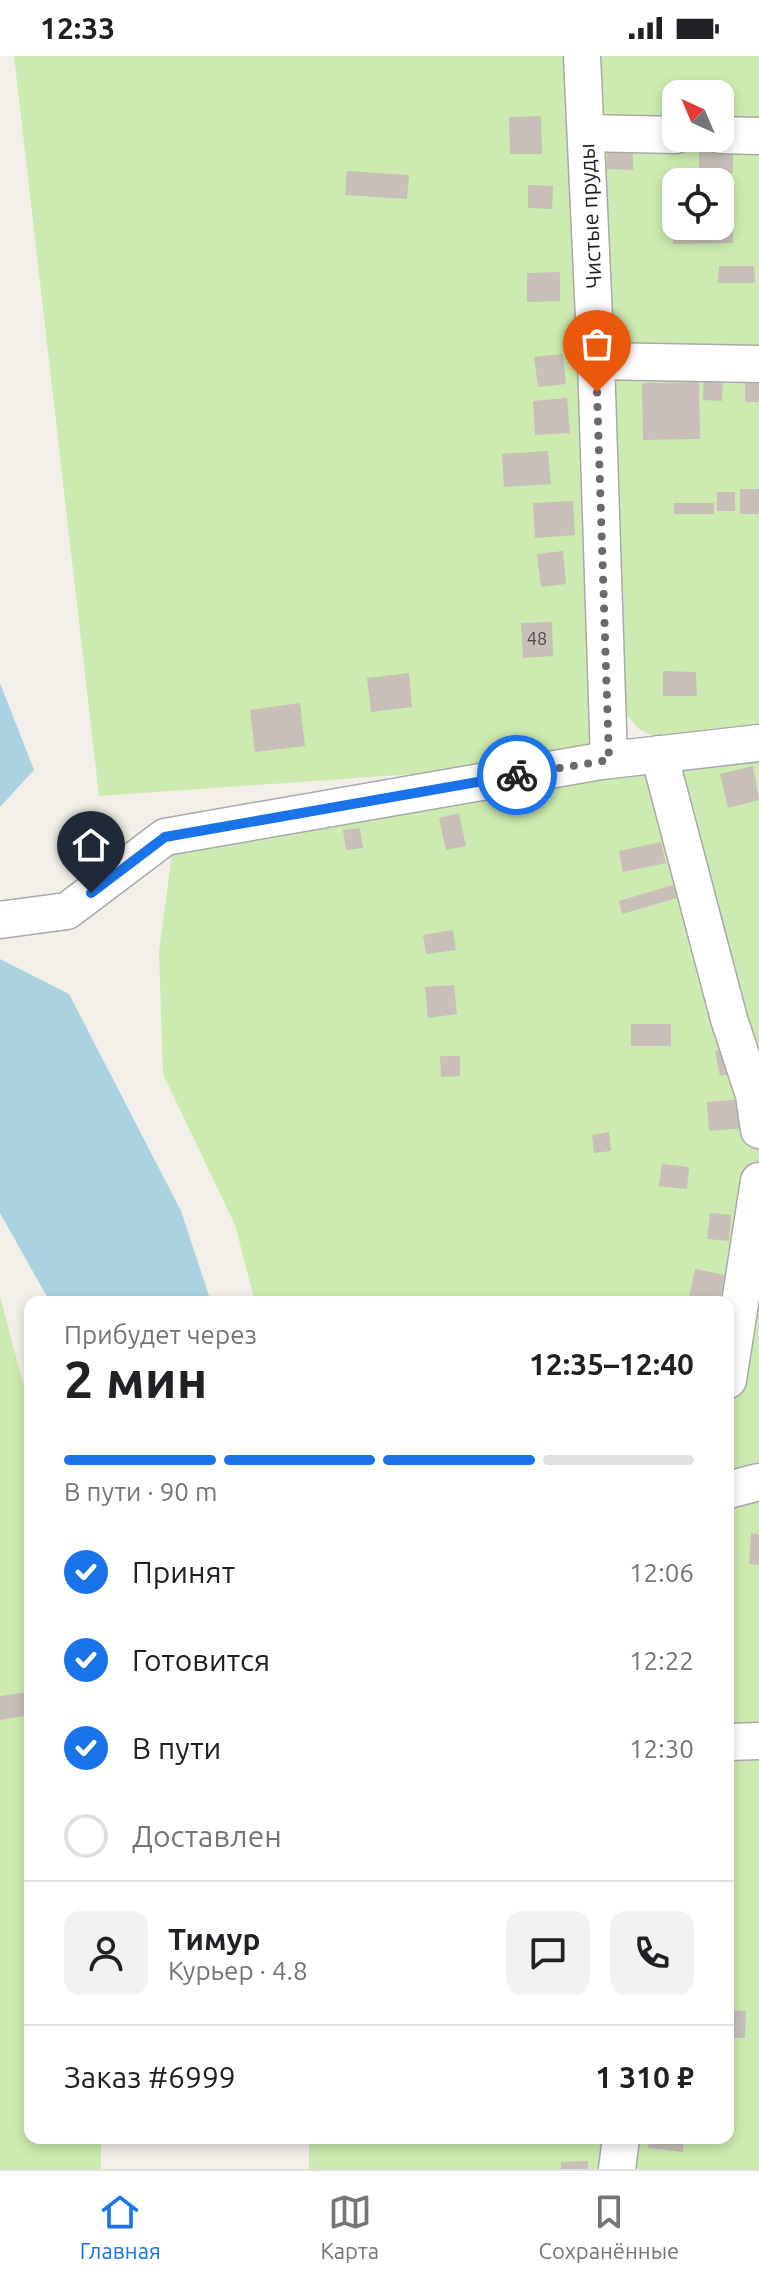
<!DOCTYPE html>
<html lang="ru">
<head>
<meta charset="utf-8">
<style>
	:root { --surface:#fff; --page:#f2f2f2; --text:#202124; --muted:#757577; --line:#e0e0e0; --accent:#1a73e8 }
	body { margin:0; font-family:Ubuntu,sans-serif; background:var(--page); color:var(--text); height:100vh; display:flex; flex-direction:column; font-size:30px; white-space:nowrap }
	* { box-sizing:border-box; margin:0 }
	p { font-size:26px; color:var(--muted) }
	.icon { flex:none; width:44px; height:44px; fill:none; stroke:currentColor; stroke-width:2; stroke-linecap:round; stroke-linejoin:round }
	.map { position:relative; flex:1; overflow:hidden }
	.drawer { position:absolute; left:24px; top:1240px; width:710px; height:848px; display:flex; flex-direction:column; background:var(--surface); border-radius:16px; box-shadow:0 4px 12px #0003 }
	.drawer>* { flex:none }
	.needle { width:52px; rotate:316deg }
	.fabs { position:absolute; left:662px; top:24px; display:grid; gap:16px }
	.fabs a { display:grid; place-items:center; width:72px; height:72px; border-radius:16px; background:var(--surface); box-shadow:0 4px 12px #0003; font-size:40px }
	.pin { position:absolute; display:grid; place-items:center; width:68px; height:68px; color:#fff; margin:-82px -34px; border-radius:50% 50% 50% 0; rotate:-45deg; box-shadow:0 0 8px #0007 }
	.pin .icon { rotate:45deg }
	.courier { position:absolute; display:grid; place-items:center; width:80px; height:80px; margin:-40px; border:6px solid #1a73e8; border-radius:50%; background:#fff; color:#222; box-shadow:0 2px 10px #0007 }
	.summary em { font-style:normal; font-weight:700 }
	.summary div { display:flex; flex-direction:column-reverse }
	.summary { display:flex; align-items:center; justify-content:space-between; height:136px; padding:0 40px }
	h1 { font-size:52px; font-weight:700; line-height:60px }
	.bar { display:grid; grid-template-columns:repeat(4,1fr); gap:12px 8px; align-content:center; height:96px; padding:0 40px }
	.bar i { height:10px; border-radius:6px; background:var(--line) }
	.bar .selected { background:var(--accent) }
	.bar p { grid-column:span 4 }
	.line { display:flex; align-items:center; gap:20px; padding:0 40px; border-top:2px solid var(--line) }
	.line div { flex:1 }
	.round { display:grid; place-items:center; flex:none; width:84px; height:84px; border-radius:16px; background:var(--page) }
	ol { padding:0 40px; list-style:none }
	li { display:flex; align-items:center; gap:24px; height:88px }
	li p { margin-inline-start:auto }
	li .icon { padding:8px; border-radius:50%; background:var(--accent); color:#fff; stroke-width:4 }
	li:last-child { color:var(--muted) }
	li i { width:44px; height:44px; border:4px solid var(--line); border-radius:50% }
	.status { display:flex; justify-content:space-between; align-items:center; height:56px; padding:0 40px; background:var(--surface); direction:ltr }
	.status svg { height:22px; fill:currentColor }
	.tabs { display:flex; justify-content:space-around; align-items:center; height:112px; border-top:2px solid var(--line); background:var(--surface); font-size:22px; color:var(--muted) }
	.tabs a { display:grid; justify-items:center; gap:4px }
	.tabs .selected { color:var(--accent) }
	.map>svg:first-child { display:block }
</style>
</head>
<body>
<div class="status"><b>12:33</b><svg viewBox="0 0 49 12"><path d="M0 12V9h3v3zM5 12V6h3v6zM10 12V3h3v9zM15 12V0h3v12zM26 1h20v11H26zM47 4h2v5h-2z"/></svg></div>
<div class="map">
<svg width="759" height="2113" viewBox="0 0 759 2113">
	<rect width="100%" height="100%" fill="#f2efe9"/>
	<g fill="#cdebb0" fill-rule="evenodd">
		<polygon points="14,0 581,0 601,705 99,740"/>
		<polygon points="591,0 759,0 759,72 720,72 720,38 676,38 676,71 602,70"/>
		<path d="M601,87L759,90V297L604,288ZM676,126H720V170H676Z"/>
		<polygon points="619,315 759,317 759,672 657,682 639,673 627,659 605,330"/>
		<polygon points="759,697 759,2113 309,2113 309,2082 728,2082 728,1246 255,1246 235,1169 163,1018 159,896 173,789"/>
		<polygon points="0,1240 30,1354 30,2082 101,2082 101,2113 0,2113"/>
	</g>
	<g fill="#aad3df">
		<polygon points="0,627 34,714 0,751"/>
		<polygon points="0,903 69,938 181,1155 211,1246 50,1246 0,1157"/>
	</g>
	<g fill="#c7bfb8">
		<polygon points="541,60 542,98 510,98 509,61"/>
		<polygon points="607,91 633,91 633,114 607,113"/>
		<rect x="699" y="93" width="34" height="24"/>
		<polygon points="347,115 409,119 407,143 345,139"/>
		<polygon points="528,129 553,130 552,153 528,152"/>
		<polygon points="673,141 676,141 676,170 720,170 720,142 733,142 733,187 673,188"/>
		<polygon points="719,210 754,210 755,227 718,227"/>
		<polygon points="560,216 560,245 527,246 527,217"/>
		<polygon points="563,298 566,328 538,331 534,301"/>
		<polygon points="704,317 723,318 722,345 703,344"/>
		<rect x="745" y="325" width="14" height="21"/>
		<polygon points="699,326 700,383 643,384 642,327"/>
		<polygon points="567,342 570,377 535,379 533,345"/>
		<polygon points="548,395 551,428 504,431 502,398"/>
		<rect x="740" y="433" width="19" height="25"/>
		<rect x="717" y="436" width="18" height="19"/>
		<polygon points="573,445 575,479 535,482 533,447"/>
		<rect x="674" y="447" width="40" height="11"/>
		<polygon points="563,495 566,528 541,531 537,498"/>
		<polygon points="552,566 553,600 523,602 521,567"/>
		<polygon points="663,615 696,616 697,640 663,640"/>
		<polygon points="409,617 412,651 371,656 367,622"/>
		<polygon points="300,647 305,690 255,696 250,654"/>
		<polygon points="753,710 759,744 728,752 720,718"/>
		<polygon points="459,757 466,790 446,794 439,762"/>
		<polygon points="360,772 363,792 346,794 343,774"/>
		<polygon points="661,786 666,807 623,816 619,795"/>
		<polygon points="673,829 677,842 622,858 619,845"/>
		<polygon points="453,874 456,894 426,898 423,879"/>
		<polygon points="454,929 457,958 428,962 425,931"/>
		<rect x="631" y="968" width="40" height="22"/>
		<polygon points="731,992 736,1017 720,1020 715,995"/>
		<polygon points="440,1000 460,1000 460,1020 441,1021"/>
		<polygon points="742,1043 744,1072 709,1075 707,1046"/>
		<polygon points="609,1076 611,1095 594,1097 592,1079"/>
		<polygon points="662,1108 689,1111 687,1133 659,1130"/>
		<polygon points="710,1157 731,1159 729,1185 707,1183"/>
		<polygon points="695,1213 725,1219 720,1246 689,1242"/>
		<polygon points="751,1477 759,1478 759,1509 749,1508"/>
		<polygon points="30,1636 30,1659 0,1664 0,1640"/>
		<polygon points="728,1954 746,1955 745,1982 728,1982"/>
		<polygon points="649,2082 684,2082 683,2096 648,2092"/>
		<polygon points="588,2105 588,2113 561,2113 561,2106"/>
	</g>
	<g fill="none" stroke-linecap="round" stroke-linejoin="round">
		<g stroke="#a9a9a9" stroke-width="39">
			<g id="minor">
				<polyline points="582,0 596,305 609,704"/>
				<polyline points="586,77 676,79"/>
				<polyline points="720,79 759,80"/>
				<polyline points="596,305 759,308"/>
				<polyline points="659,698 729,963 754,1039 759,1074"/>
				<polyline points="0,864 67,855 165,781 601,705 759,687"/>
				<polyline points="728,1324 759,1125"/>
				<polyline points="728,1434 759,1426"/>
				<polyline points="728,1686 759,1685"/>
				<polyline points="617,2113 621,2082"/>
			</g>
		</g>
		<use href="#minor" stroke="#fff" stroke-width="36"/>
	</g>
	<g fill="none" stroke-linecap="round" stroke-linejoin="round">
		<polyline stroke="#6b6a68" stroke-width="8" stroke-dasharray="0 14.4" points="517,719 609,704 597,336"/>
		<polyline stroke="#1a73e8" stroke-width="10" points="91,837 165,781 517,719"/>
	</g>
	<g text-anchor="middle" stroke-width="6" stroke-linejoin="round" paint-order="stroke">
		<g font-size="18" fill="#4b4948">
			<text x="537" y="589">48</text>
		</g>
		<g font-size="22" fill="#222" stroke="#fff">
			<text transform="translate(590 160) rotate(-93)" y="8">Чистые пруды</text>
		</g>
	</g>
</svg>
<div class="fabs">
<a><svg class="needle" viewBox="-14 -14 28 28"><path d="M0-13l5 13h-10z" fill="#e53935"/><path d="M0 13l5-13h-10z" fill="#757577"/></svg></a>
<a><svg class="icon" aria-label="locate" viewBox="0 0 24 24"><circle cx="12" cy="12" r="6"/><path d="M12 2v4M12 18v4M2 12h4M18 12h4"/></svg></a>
</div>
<div class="pin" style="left:597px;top:336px;background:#ea580c"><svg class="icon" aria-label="bag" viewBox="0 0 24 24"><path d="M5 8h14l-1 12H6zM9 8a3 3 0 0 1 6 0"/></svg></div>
<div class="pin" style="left:91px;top:837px;background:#1f2937"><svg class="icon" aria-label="home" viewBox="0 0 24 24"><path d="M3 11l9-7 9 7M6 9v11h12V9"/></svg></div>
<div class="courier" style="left:517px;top:719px"><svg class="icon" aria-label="bike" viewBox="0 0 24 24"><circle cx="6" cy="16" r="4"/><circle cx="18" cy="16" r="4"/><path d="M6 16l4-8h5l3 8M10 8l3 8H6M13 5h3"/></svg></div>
<section class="drawer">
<div class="summary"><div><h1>2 мин</h1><p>Прибудет через</p></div><em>12:35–12:40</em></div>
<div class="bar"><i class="selected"></i><i class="selected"></i><i class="selected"></i><i></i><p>В пути · 90 m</p></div>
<ol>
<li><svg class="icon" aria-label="check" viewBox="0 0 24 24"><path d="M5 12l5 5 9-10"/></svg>Принят<p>12:06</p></li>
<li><svg class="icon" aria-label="check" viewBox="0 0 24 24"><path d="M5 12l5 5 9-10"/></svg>Готовится<p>12:22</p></li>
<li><svg class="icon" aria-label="check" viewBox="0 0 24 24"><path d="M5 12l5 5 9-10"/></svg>В пути<p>12:30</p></li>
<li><i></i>Доставлен</li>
</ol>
<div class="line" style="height:144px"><a class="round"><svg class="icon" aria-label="person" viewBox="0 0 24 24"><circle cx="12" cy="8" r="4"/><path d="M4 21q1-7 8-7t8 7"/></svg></a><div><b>Тимур</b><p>Курьер · 4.8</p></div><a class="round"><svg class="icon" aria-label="chat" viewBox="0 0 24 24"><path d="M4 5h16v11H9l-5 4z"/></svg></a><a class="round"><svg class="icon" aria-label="phone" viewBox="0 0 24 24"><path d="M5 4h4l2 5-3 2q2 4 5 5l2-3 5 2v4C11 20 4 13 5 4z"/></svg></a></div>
<div class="line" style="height:104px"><div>Заказ #6999</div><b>1 310 ₽</b></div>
</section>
</div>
<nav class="tabs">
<a class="selected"><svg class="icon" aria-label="home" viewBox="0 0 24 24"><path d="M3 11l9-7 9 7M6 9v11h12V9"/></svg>Главная</a>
<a><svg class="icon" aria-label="map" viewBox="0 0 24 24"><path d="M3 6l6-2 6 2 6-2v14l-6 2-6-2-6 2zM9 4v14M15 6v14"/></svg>Карта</a>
<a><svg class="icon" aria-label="saved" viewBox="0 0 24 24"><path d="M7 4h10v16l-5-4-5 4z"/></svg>Сохранённые</a>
</nav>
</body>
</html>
